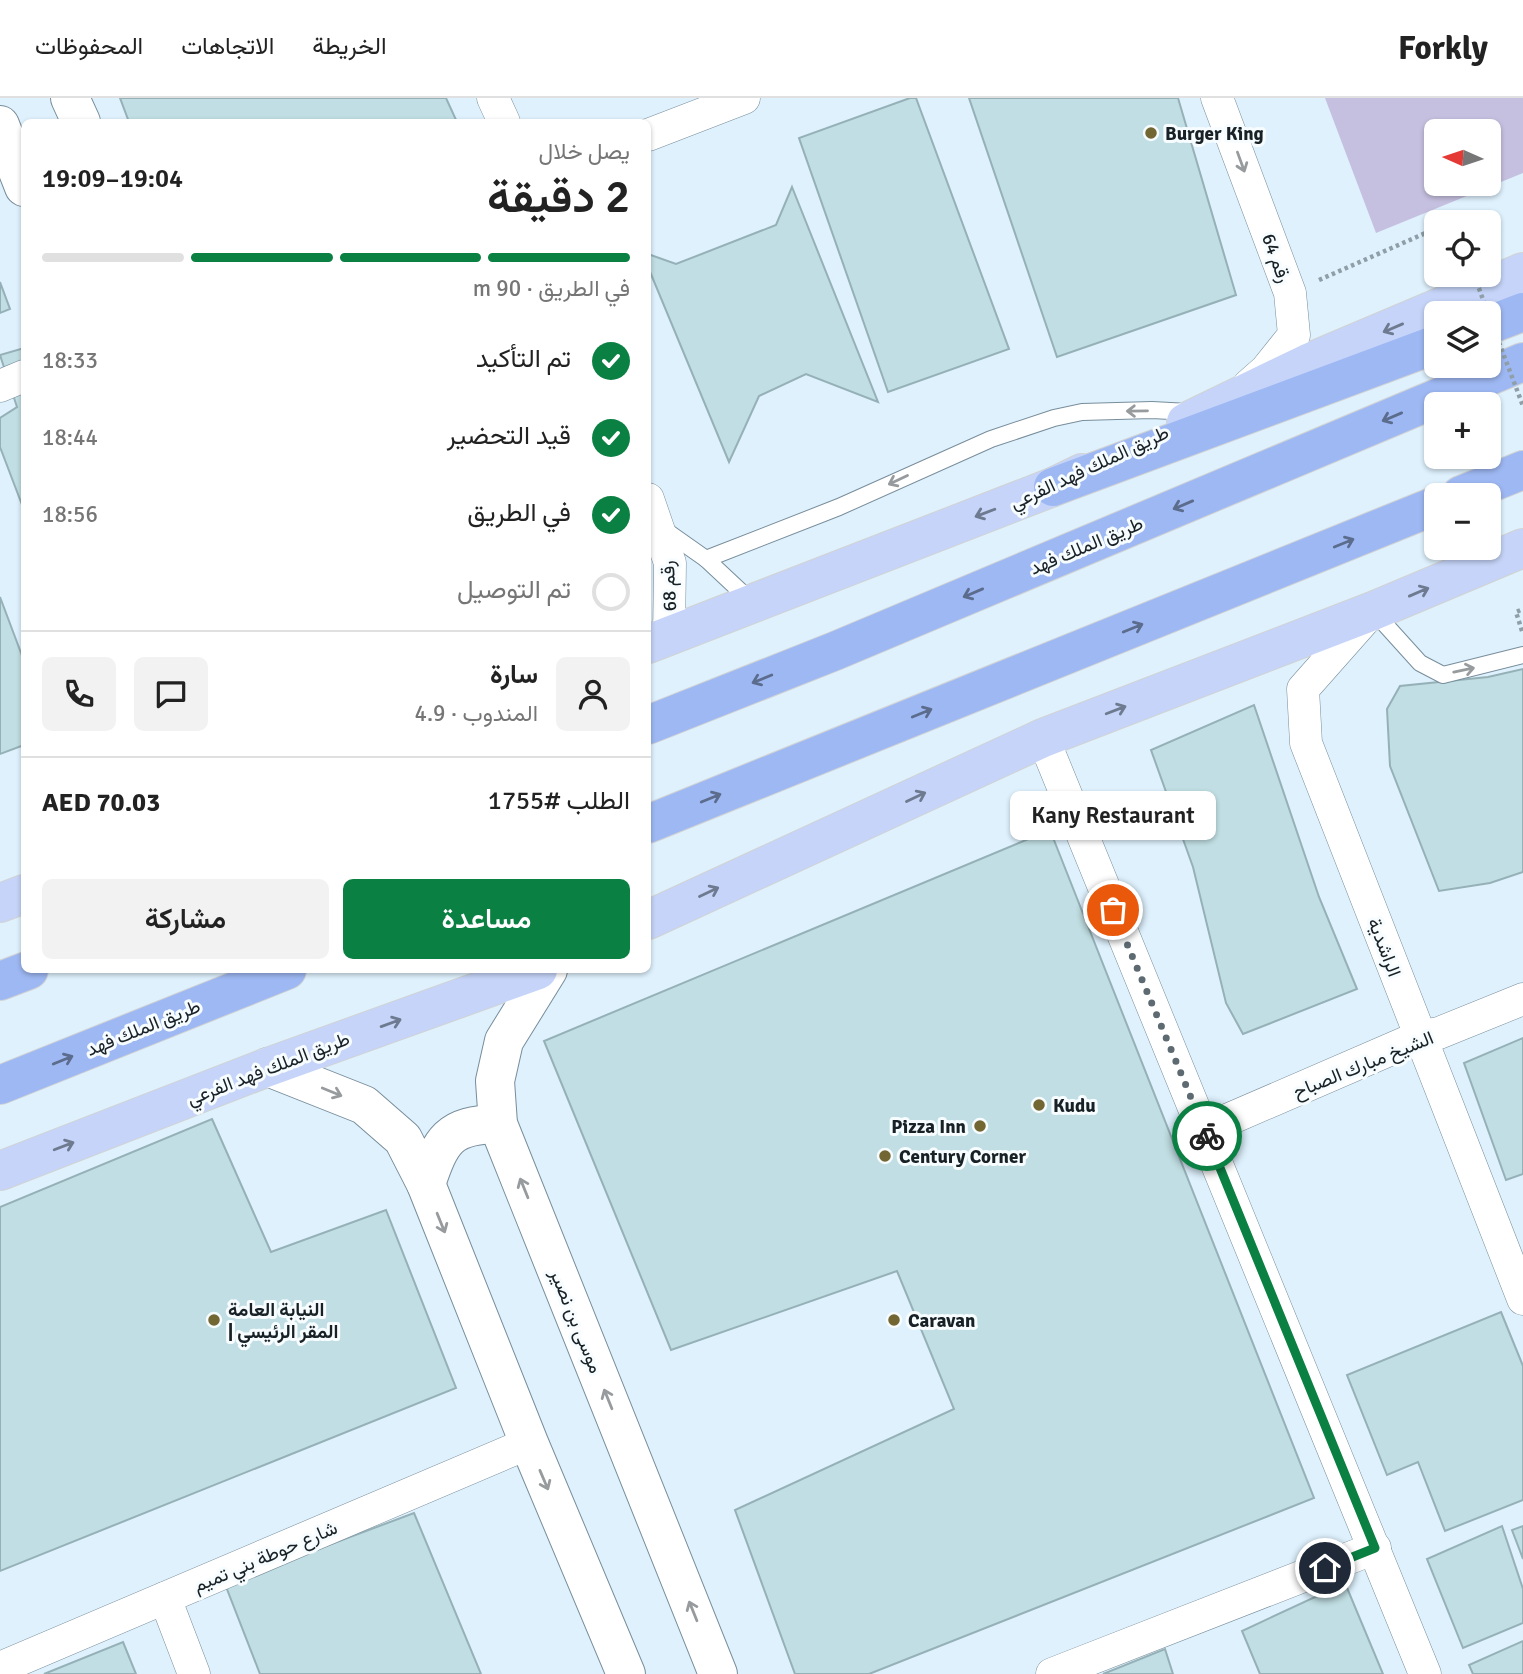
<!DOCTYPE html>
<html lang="ar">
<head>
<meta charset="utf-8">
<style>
	:root { --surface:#fff; --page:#f2f2f2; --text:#222; --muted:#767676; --line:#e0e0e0; --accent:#0b8043 }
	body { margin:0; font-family:Signika,Vazirmatn,sans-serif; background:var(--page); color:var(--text); direction:rtl; height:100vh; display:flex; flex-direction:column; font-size:26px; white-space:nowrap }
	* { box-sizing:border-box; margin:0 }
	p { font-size:23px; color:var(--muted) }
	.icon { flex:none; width:38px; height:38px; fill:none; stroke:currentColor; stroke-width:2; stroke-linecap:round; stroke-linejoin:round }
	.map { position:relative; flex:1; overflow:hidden; direction:ltr }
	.panel { position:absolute; left:21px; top:21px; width:630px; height:854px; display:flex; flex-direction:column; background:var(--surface); border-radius:10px; box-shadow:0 2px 5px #0004; direction:rtl }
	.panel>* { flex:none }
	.needle { width:46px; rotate:273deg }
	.fabs { position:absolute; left:1424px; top:21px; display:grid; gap:14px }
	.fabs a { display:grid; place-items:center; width:77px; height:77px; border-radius:10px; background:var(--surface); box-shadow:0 2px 5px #0004; font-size:35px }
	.pin { position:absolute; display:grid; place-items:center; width:60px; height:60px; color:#fff; margin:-30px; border:4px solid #fff; border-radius:50%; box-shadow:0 2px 7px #0007 }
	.courier { position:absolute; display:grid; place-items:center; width:70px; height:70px; margin:-35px; border:5px solid #0b8043; border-radius:50%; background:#fff; color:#222; box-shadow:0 2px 9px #0007 }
	.bubble { position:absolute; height:49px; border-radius:10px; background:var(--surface); box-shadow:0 2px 5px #0004; font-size:23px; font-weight:600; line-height:49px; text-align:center; direction:rtl }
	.head em { font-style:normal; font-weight:600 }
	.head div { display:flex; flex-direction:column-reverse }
	.head { display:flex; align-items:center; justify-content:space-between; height:119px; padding:0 21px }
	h1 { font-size:46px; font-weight:600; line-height:52px }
	.bar { display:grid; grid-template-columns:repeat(4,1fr); gap:10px 7px; align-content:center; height:84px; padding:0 21px }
	.bar i { height:9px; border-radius:5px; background:var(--line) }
	.bar .selected { background:var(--accent) }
	.bar p { grid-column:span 4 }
	.line { display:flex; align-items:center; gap:18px; padding:0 21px; border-top:2px solid var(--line) }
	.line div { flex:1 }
	.round { display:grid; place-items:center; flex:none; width:74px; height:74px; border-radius:10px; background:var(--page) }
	ol { padding:0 21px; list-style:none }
	li { display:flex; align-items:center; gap:21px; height:77px }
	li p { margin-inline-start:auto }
	li .icon { padding:7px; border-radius:50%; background:var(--accent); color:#fff; stroke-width:4 }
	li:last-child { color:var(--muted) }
	li i { width:38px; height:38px; border:4px solid var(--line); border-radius:50% }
	.button { display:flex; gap:14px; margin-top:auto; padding:14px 21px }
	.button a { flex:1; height:80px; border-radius:10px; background:var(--accent); color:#fff; font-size:28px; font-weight:600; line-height:80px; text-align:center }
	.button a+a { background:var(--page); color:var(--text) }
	header { display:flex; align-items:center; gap:42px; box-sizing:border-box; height:98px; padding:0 35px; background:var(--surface); border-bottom:2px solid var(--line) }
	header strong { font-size:33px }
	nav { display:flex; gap:38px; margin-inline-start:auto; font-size:24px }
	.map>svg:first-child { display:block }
</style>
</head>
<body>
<header>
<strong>Forkly</strong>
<nav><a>الخريطة</a><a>الاتجاهات</a><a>المحفوظات</a></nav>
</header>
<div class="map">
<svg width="1523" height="1576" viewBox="0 0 1523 1576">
	<rect width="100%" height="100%" fill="#def1fd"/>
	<path fill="#c6c0e0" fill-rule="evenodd" d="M1325,0H1523V75L1376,135ZM1437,33H1489V86H1437Z"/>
	<g fill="#c0dee3" stroke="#95b1b7" stroke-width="2">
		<polygon points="120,0 446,0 457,24 129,24"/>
		<polygon points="910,0 916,0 1009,251 888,294 799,40"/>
		<polygon points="969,0 1178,0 1236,197 1057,259"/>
		<polygon points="792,89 878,304 806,276 759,298 729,364 648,169 648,156 676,166 776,127"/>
		<polygon points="0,184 10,211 0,215"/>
		<polygon points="24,250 24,412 0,349 0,320 17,309 0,257"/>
		<polygon points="0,499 24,563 24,647 0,656"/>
		<polygon points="1523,571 1523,774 1490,785 1439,793 1390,668 1387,611 1400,588 1488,579"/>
		<polygon points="1254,607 1319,799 1357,891 1243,936 1226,905 1193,769 1151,652"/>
		<polygon points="1050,732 1314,1400 869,1576 795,1576 735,1412 954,1311 897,1173 671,1252 544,943"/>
		<polygon points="1523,940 1523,1076 1506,1082 1464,965"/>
		<polygon points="212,1021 271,1154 386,1112 456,1290 0,1473 0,1109"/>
		<polygon points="1501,1214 1523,1268 1523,1402 1445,1433 1418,1364 1387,1377 1347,1277"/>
		<polygon points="414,1415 481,1576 260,1576 225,1486"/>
		<polygon points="1502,1428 1523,1491 1523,1525 1463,1550 1427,1461"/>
		<polygon points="1523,1428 1523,1461 1512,1432"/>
		<polygon points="1345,1485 1383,1576 1260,1576 1242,1533"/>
		<polygon points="1523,1543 1523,1576 1473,1576 1469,1567"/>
		<polygon points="123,1544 136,1576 44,1576"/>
		<polygon points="1165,1551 1173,1576 1103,1576"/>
	</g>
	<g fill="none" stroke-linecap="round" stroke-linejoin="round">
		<g stroke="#788d9b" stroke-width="18">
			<g id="lane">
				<polyline points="662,430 706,461 839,409 991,341 1054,320 1082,314 1152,312 1189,314"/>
				<polyline points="706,461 753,505"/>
				<polyline points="1373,513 1420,565 1443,577 1523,557"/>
			</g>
		</g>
		<g stroke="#788d9b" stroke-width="33">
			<g id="street">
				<polyline points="493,0 504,24"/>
				<polyline points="1217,0 1290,195 1294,237 1266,272 1249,287"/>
				<polyline points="648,37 744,0"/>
				<polyline points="0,288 24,278"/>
				<polyline points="648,401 670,465 669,536"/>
				<polyline points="1372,513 1303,591 1306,645 1523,1201"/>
				<polyline points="1043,640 1425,1576"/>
				<polyline points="1204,1032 1419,939 1439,935 1523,901"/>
				<polyline points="165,1500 194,1576"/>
				<polyline points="0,1570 529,1345"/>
				<polyline points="1052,1576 1375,1450"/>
			</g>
		</g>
		<g stroke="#788d9b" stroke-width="40">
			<g id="secondary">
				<polyline points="70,0 81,24"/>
				<polyline points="0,27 24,89"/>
				<polyline points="548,872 504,943 495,983 498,1026 718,1576"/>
				<polyline points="268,969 364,1007 403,1041 426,1086 529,1345 626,1576"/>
				<path d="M426,1086C441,1042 448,1027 498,1026"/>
			</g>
		</g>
		<g stroke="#d1d3d4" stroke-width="40">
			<g id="primary">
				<polyline points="1186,324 1308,265 1523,174"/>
				<polyline points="648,546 1053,389 1082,375"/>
				<polyline points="0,805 24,796"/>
				<polyline points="648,822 1043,640 1373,513 1523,450"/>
				<polyline points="0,1073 268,969 538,872"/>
			</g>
		</g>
		<g stroke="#d1d3d4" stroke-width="40">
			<g id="highway">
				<polyline points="1489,227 1523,214"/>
				<polyline points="1053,389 1437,246"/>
				<polyline points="1461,397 1523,372"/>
				<polyline points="648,627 835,553 1523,264"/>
				<polyline points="648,726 1437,407"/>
				<polyline points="0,883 29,872"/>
				<polyline points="0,987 287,872"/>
			</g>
		</g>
		<g stroke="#8f9ea7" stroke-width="4.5" stroke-dasharray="3.5 3.5" stroke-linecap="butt">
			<polyline points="1450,124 1454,122 1454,124"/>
			<polyline points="1319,182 1437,130"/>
			<polyline points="1522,533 1516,514 1523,511"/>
		</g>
		<use href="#lane" stroke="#fff" stroke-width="16"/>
		<use href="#street" stroke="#fff" stroke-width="32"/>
		<use href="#secondary" stroke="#fff" stroke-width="38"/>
		<use href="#primary" stroke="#c5d4f8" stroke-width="38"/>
		<use href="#highway" stroke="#9eb8f3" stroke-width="38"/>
		<g stroke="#8f9ea7" stroke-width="4.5" stroke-dasharray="3.5 3.5" stroke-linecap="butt">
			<polyline points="1474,177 1488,215"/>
			<polyline points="1489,218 1523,308"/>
		</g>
	</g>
	<defs><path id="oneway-shaft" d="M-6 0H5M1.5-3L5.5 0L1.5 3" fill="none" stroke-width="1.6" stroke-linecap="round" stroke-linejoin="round" transform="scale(1.75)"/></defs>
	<g stroke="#979b9d">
		<use href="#oneway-shaft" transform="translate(1241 64) rotate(70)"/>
		<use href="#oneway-shaft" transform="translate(1137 313) rotate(179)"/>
		<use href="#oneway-shaft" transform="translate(898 382) rotate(155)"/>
		<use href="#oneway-shaft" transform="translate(1464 572) rotate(-12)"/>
		<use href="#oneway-shaft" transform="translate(332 994) rotate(22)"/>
		<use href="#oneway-shaft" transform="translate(524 1090) rotate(-112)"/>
		<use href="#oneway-shaft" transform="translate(441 1125) rotate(68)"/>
		<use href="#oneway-shaft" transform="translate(608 1301) rotate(-112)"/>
		<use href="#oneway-shaft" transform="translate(544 1382) rotate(67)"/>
		<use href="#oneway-shaft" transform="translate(693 1513) rotate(-112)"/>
	</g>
	<g stroke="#6e7a8f">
		<use href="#oneway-shaft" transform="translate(1393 230) rotate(157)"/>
		<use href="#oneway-shaft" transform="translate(985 415) rotate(159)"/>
		<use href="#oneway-shaft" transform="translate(1419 494) rotate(-23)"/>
		<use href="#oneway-shaft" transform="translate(1116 612) rotate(-21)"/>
		<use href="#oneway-shaft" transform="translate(916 699) rotate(-25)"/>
		<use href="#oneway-shaft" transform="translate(709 794) rotate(-25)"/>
		<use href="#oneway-shaft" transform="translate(391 925) rotate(-20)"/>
		<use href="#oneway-shaft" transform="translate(64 1048) rotate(-21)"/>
	</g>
	<g stroke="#5b6c8c">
		<use href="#oneway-shaft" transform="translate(1392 319) rotate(157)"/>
		<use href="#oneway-shaft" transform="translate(1183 407) rotate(157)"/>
		<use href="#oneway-shaft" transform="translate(1344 445) rotate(-22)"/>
		<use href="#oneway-shaft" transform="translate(973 495) rotate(157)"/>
		<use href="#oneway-shaft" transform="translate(1133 530) rotate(-22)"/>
		<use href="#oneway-shaft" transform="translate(762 581) rotate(158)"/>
		<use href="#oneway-shaft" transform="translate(922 615) rotate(-22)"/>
		<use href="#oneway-shaft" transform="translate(711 700) rotate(-22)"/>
		<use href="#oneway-shaft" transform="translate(63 962) rotate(-22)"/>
	</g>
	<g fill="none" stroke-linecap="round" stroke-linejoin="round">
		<polyline stroke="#5d6a71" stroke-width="7" stroke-dasharray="0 12.6" points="1113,812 1207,1038"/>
		<polyline stroke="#0b8043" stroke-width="9" points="1207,1038 1375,1450 1325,1470"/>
	</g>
	<g fill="#726633" stroke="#f7fcff" stroke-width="2.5">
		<circle cx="1151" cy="35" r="7"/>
		<circle cx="1039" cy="1007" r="7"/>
		<circle cx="980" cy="1028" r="7"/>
		<circle cx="885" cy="1058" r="7"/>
		<circle cx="214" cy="1222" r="7"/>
		<circle cx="894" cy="1222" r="7"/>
	</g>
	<g text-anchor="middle" stroke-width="6" stroke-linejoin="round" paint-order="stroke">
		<g font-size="19" font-weight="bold" fill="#182126" stroke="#f7fcff" text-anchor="start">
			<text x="1165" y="42">Burger King</text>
			<text x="1053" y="1014">Kudu</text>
			<text x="966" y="1035" text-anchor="end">Pizza Inn</text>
			<text x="899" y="1065">Century Corner</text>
			<text x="228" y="1218">النيابة العامة<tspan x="228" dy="22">| المقر الرئيسي</tspan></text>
			<text x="908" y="1229">Caravan</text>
		</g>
		<g font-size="19" fill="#182126" stroke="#f7fcff">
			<text transform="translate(1277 160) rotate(70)" y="7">رقم 64</text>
			<text transform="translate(1089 369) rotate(-25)" y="7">طريق الملك فهد الفرعي</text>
			<text transform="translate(1086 447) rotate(-23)" y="7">طريق الملك فهد</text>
			<text transform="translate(668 488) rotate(-93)" y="7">رقم 68</text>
			<text transform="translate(1385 849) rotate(69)" y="7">الراشدية</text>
			<text transform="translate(143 929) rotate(-22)" y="7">طريق الملك فهد</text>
			<text transform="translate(1363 966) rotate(-22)" y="7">الشيخ مبارك الصباح</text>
			<text transform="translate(268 970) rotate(-21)" y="7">طريق الملك فهد الفرعي</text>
			<text transform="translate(577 1223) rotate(68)" y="7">موسى بن نصير</text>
			<text transform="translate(265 1458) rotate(-23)" y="7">شارع حوطة بني تميم</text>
		</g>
	</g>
</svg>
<div class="fabs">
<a><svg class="needle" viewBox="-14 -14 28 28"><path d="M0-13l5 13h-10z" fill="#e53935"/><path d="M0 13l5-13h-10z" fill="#767676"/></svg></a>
<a><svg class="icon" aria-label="locate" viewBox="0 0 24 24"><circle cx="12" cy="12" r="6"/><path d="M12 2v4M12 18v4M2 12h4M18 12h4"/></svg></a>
<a><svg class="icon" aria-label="layers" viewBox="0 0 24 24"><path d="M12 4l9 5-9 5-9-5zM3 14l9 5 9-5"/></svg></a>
<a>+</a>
<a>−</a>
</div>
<div class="pin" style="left:1113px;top:812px;background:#ea580c"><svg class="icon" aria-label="bag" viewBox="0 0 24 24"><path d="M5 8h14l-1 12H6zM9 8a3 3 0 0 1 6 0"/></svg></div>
<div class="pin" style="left:1325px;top:1470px;background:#1f2937"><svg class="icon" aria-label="home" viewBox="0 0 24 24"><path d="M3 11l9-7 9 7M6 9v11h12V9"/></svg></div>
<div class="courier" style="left:1207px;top:1038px"><svg class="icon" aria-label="bike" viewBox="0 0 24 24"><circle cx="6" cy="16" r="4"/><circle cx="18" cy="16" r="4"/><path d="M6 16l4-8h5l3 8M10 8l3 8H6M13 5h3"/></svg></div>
<div class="bubble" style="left:1010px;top:693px;width:206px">Kany Restaurant</div>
<section class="panel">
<div class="head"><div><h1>2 دقيقة</h1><p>يصل خلال</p></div><em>19:04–19:09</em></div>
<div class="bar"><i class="selected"></i><i class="selected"></i><i class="selected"></i><i></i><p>في الطريق · 90 m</p></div>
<ol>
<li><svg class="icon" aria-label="check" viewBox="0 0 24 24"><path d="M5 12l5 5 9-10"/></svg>تم التأكيد<p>18:33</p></li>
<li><svg class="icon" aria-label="check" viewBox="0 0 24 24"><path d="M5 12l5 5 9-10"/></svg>قيد التحضير<p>18:44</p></li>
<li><svg class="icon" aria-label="check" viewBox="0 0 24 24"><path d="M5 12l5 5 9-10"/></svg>في الطريق<p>18:56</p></li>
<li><i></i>تم التوصيل</li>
</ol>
<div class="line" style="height:126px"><a class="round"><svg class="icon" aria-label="person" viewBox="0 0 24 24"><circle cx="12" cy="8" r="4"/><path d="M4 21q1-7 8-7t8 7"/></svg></a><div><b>سارة</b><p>المندوب · 4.9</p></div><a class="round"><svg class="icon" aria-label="chat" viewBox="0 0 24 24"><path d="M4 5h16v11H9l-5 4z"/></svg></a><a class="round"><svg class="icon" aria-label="phone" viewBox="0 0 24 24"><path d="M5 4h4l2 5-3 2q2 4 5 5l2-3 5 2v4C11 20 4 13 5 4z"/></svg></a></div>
<div class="line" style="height:91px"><div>الطلب #1755</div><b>AED 70.03</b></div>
<div class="button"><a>مساعدة</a><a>مشاركة</a></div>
</section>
</div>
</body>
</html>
